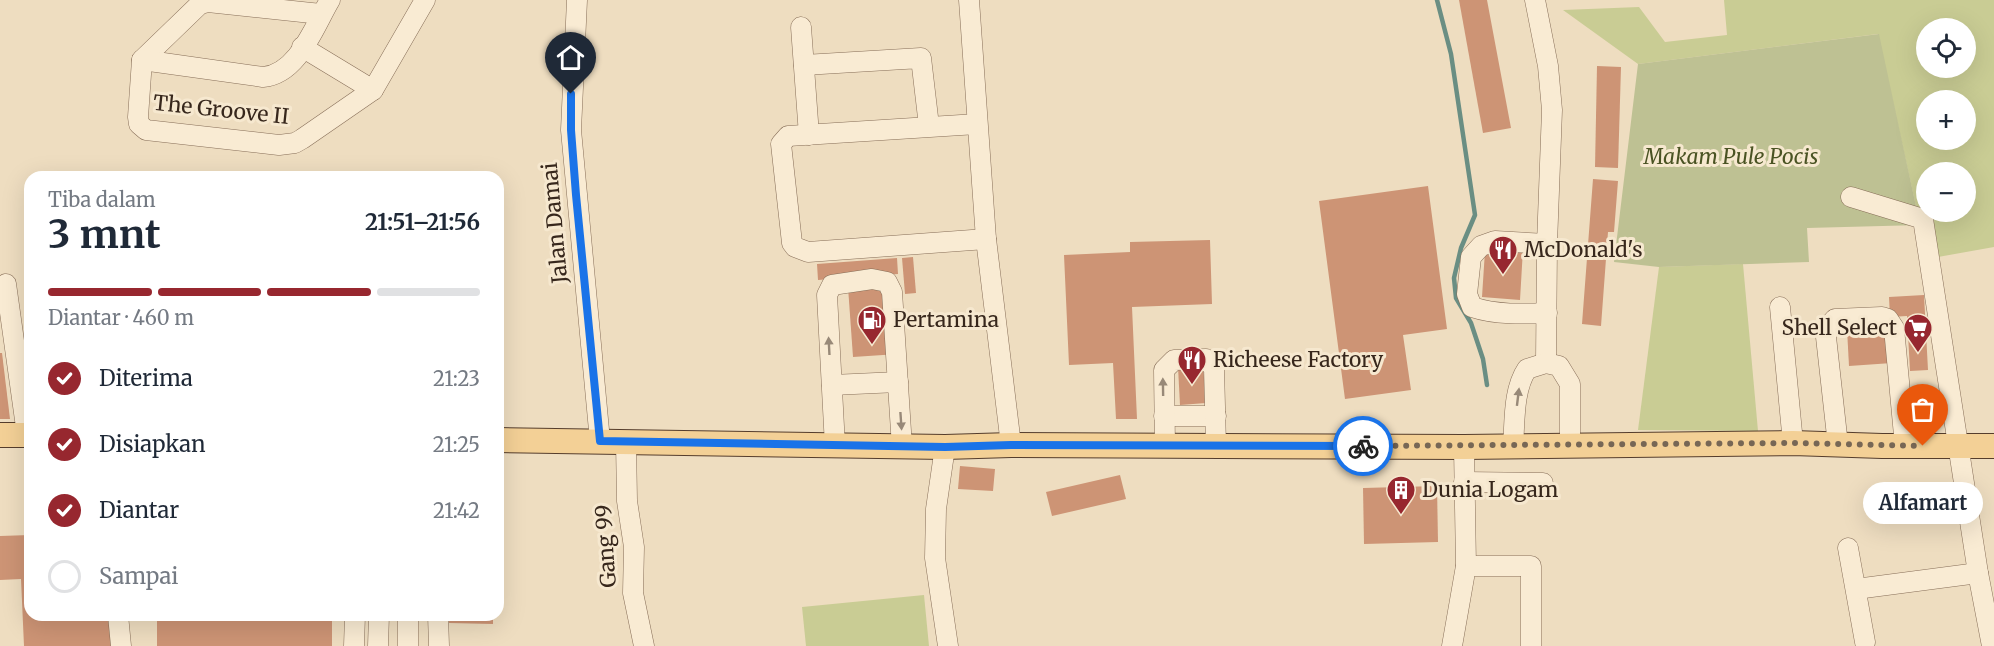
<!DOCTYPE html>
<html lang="id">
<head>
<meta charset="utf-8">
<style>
	:root { --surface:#fff; --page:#f6f6f7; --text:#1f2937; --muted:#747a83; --line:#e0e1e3; --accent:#97272f }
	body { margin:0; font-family:Merriweather,serif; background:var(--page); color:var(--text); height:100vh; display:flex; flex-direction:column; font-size:22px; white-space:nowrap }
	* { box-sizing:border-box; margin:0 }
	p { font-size:20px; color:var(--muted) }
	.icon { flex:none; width:33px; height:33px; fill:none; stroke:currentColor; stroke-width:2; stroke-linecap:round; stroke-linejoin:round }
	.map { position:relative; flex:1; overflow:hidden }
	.details { position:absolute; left:24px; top:171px; width:480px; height:450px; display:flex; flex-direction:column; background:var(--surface); border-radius:18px; box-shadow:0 6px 24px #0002 }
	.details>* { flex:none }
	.controls { position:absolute; left:1916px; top:18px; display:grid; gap:12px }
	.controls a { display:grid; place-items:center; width:60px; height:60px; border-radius:50%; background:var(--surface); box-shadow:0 6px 24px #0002; font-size:30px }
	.pin { position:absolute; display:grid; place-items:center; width:51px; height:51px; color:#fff; margin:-62px -26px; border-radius:50% 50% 50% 0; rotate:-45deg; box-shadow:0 0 6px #0007 }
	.pin .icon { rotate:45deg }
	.courier { position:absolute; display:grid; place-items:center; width:60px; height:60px; margin:-30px; border:4px solid #1a73e8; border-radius:50%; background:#fff; color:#222; box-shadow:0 2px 8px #0007 }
	.bubble { position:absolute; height:42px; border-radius:21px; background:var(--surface); box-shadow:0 6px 24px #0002; font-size:20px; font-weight:700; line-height:42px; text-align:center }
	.head em { font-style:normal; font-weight:700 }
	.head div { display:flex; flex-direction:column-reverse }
	.head { display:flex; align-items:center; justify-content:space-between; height:102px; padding:0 24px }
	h1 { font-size:39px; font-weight:700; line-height:45px }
	.bar { display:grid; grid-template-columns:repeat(4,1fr); gap:9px 6px; align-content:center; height:72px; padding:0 24px }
	.bar i { height:8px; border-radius:4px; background:var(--line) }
	.bar .on { background:var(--accent) }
	.bar p { grid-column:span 4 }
	ol { padding:0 24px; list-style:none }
	li { display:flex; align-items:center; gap:18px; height:66px }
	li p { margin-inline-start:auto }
	li .icon { padding:6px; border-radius:50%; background:var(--accent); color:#fff; stroke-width:4 }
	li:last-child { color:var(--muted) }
	li i { width:33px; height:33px; border:3px solid var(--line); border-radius:50% }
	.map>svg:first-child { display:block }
</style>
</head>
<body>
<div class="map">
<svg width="1994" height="646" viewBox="0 0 1994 646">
	<rect width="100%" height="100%" fill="#eeddc0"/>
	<g fill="#c9cc94" fill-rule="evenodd">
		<path d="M1724,0H1994V247L1938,257L1920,225L1878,34L1638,64L1563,10L1639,7L1665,42L1727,35ZM1926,28H1965V68H1926ZM1926,100H1965V140H1926ZM1926,172H1965V212H1926Z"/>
		<polygon points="1743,264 1758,431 1638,430 1659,267"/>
		<polygon points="924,595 929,646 806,646 802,607"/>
	</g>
	<polygon fill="#bec193" points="1879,34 1920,225 1807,228 1809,262 1659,267 1614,262 1638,64"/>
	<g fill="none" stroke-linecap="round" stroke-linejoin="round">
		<polyline stroke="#6a8e83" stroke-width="4.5" points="1437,0 1451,54 1475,215 1461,248 1454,278 1456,298 1471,323 1483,359 1487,385"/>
	</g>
	<g fill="#cd9475">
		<polygon points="1459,0 1487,0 1511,128 1483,133"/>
		<polygon points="1597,66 1621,67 1618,168 1595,167"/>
		<polygon points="1593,179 1618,181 1614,232 1608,232 1601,326 1582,324"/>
		<polygon points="1428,186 1447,329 1403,335 1411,390 1345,399 1319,201"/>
		<polygon points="1210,240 1212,304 1132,307 1137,419 1116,419 1113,363 1069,365 1064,255 1130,252 1130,242"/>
		<polygon points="1505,248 1523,249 1520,300 1482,297 1485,251 1505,253"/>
		<polygon points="913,257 916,293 905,294 902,258"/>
		<polygon points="897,258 898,274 818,280 817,264"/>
		<polygon points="893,284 898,354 853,357 848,287"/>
		<polygon points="1924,295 1928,370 1910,371 1907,316 1890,317 1889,297"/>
		<polygon points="1890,327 1892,363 1849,366 1847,329"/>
		<polygon points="0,353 2,353 10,419 0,419"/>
		<polygon points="1203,365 1206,403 1180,405 1178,367"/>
		<polygon points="960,466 995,469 993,491 958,489"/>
		<polygon points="1120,475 1126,499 1052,516 1046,492"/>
		<polygon points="1437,486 1438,542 1364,544 1363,488"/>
		<polygon points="30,535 30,615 115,615 116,646 24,646 21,579 0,580 0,536"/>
		<rect x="157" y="615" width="175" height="31"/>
		<polygon points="449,615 493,615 493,624 449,623"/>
	</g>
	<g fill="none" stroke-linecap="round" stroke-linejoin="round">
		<g stroke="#876e58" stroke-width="21">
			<g id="minor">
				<polyline points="577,0 571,130 600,441"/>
				<polyline points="969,0 986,239 1011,445"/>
				<polyline points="1535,0 1548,66 1552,110 1547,244 1546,363"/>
				<polyline points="321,14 208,2 200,4 142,60 138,117 139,124 146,130 279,145 295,143 302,139 373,90 425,0"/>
				<polyline points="801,27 809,135"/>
				<polyline points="302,47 373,90"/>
				<path d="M142,60L263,77C298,74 314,27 330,0"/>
				<polyline points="804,65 921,58 929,126"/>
				<polyline points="977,124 788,136 781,144 792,243 795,247 808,252 986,239"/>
				<polyline points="1851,197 1923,219 1978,573 1992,646"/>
				<path d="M1547,244L1495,241L1481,246L1471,257L1467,294L1472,307C1496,315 1523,314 1547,313"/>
				<polyline points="6,284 27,434"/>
				<polyline points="1780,307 1793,443"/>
				<polyline points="832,385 898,382"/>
				<polyline points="1164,416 1216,416"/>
				<polyline points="626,442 627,501 634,547 633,593 644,646"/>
				<polyline points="1838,445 1826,337 1827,328 1835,319 1882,317 1888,319 1894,328 1905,446"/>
				<polyline points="835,446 827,295 832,285 872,279 887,282 892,292 902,447"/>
				<polyline points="1165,446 1164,370 1174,360 1206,359 1214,368 1216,446"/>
				<path d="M1513,446C1515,421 1513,390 1527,369L1546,363L1559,366L1570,384V445"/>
				<polyline points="945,447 936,509 935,558 948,646"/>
				<polyline points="1464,482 1543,483"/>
				<polyline points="1848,548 1865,642"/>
				<polyline points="1466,566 1531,566 1531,646"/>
				<polyline points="1856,589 1978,573"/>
				<polyline points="118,615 121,646"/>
				<polyline points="408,615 408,646"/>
				<polyline points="438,615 439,646"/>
				<polyline points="354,646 355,615"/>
				<polyline points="378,646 379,615"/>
				<polyline points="1452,646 1466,566 1464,447"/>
			</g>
		</g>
		<g stroke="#553d2c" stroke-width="26">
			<g id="major">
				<polyline points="0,435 30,435"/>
				<polyline points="498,440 945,447 1011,445 1464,447 1793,443 1882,446 1994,446"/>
			</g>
		</g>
		<use href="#minor" stroke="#f9ebd3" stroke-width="20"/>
		<use href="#major" stroke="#f3d096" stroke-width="24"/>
	</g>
	<defs><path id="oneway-solid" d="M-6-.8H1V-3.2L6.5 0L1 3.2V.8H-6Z" transform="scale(1.5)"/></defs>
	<g fill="#988978">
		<use href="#oneway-solid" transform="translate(829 346) rotate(-93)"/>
		<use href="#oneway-solid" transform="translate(1163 387) rotate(-91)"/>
		<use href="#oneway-solid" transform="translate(1518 397) rotate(-83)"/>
		<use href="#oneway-solid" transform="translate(901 421) rotate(86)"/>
	</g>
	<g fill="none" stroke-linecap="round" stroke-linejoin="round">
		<polyline stroke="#776755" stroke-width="6" stroke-dasharray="0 10.8" points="1363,446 1793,443 1923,446"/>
		<polyline stroke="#1a73e8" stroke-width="8" points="571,94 571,130 576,195 600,441 945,447 1011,445 1363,446"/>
	</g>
	<defs>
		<g id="restaurant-pin" transform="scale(1.5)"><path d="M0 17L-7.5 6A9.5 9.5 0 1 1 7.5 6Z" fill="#97272f" stroke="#f6e8cf"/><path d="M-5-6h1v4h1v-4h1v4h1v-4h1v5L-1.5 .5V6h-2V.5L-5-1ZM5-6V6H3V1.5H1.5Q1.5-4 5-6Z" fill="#fff"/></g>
		<g id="fuel-pin" transform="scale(1.5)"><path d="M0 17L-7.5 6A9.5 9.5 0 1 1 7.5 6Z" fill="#97272f" stroke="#f6e8cf"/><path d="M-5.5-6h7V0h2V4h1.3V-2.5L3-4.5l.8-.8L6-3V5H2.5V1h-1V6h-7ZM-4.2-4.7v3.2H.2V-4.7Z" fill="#fff"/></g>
		<g id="supermarket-pin" transform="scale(1.5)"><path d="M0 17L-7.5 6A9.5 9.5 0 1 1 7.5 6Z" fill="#97272f" stroke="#f6e8cf"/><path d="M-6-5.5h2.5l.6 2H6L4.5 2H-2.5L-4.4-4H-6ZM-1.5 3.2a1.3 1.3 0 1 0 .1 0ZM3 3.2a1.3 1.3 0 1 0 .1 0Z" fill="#fff"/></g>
		<g id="building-pin" transform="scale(1.5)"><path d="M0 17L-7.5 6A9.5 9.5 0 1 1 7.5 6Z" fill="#97272f" stroke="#f6e8cf"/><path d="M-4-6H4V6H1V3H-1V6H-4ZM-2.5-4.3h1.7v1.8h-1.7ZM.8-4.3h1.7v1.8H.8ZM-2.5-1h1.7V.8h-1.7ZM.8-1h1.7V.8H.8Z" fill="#fff"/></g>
	</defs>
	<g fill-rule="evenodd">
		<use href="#restaurant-pin" x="1503" y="250"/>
		<use href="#fuel-pin" x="872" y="320"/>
		<use href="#supermarket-pin" x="1918" y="328"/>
		<use href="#restaurant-pin" x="1192" y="360"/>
		<use href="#building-pin" x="1401" y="490"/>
	</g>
	<g text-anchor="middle" stroke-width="6" stroke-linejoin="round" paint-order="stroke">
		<g font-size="21" fill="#37271c" stroke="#f6e8cf">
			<text transform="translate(221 110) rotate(6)" y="7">The Groove II</text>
			<text transform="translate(555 223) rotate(-95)" y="7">Jalan Damai</text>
			<text transform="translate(606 546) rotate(-94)" y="7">Gang 99</text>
		</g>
		<g font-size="21" font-style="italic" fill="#4a5323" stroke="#f6e8cf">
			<text x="1731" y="164">Makam Pule Pocis</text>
		</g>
		<g font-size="21" fill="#37271c" stroke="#f6e8cf" text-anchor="start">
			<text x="1524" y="257">McDonald's</text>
			<text x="893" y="327">Pertamina</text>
			<text x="1897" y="335" text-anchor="end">Shell Select</text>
			<text x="1213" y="367">Richeese Factory</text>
			<text x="1422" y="497">Dunia Logam</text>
		</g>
	</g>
</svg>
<div class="controls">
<a><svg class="icon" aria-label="locate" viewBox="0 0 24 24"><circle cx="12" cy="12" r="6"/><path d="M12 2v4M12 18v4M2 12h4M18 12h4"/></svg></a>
<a>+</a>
<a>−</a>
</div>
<div class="pin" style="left:1923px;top:446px;background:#ea580c"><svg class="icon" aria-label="bag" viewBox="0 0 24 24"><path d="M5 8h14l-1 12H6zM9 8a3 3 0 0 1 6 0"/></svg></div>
<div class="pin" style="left:571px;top:94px;background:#1f2937"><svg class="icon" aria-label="home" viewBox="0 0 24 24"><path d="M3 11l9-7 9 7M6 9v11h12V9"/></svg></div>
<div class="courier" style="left:1363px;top:446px"><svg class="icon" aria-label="bike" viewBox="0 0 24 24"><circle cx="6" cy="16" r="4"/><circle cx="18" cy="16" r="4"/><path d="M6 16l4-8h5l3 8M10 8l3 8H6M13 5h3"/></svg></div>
<div class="bubble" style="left:1863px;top:482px;width:120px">Alfamart</div>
<section class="details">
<div class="head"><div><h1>3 mnt</h1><p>Tiba dalam</p></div><em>21:51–21:56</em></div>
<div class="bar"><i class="on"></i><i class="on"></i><i class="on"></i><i></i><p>Diantar · 460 m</p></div>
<ol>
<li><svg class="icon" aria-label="check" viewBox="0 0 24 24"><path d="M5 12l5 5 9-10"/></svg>Diterima<p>21:23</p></li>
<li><svg class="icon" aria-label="check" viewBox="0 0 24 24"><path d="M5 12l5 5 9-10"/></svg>Disiapkan<p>21:25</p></li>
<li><svg class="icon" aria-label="check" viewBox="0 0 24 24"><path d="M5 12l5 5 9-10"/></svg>Diantar<p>21:42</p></li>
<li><i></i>Sampai</li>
</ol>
</section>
</div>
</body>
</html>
